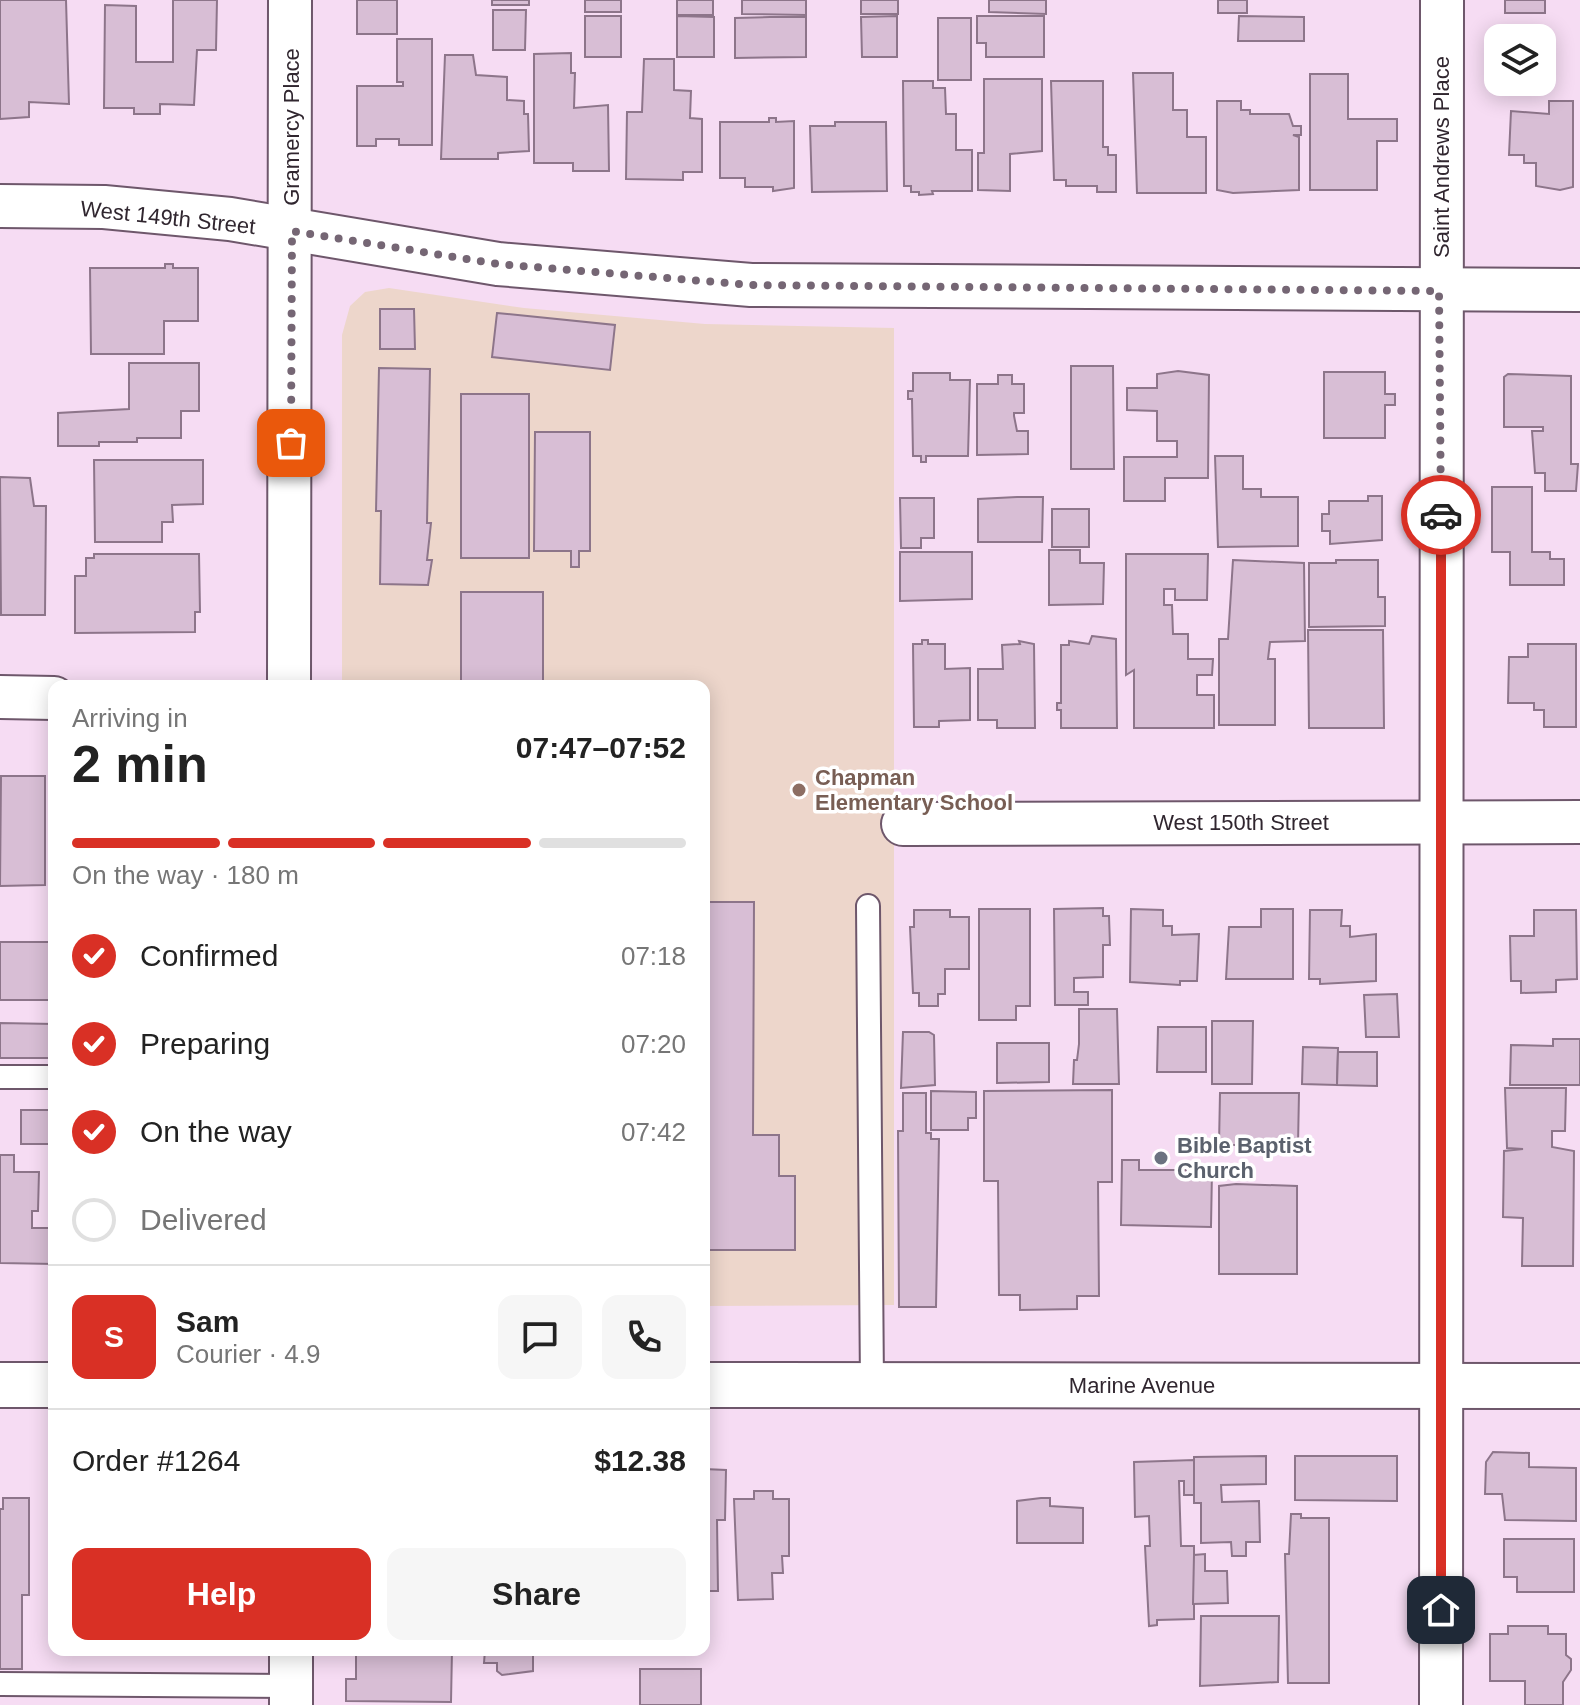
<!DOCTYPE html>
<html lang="en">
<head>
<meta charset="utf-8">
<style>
	:root { --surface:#fff; --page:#f6f6f6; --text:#222; --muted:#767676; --line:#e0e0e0; --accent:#d93025 }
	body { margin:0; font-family:Arial,sans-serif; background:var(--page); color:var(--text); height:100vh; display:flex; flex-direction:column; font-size:30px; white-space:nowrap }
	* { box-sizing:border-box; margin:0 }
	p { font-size:26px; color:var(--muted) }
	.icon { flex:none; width:44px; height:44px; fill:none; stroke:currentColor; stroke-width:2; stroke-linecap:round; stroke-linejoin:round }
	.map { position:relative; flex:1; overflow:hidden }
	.sheet { position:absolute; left:48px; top:680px; width:662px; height:976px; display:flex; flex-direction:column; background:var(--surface); border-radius:16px; box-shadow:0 4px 20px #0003 }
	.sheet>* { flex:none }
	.controls { position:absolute; left:1484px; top:24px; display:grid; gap:16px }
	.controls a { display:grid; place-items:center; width:72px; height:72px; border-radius:16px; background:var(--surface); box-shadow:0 4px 20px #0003; font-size:40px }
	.pin { position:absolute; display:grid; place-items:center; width:68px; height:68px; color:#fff; margin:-34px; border-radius:16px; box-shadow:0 4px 12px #0006 }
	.courier { position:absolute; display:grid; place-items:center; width:80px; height:80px; margin:-40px; border:6px solid #d93025; border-radius:50%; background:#fff; color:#222; box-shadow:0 2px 10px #0007 }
	.summary em { font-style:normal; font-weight:700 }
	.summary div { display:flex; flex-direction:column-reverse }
	.summary { display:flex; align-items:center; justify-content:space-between; height:136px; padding:0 24px }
	h1 { font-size:52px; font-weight:700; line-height:60px }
	.bar { display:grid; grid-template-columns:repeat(4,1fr); gap:12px 8px; align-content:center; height:96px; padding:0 24px }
	.bar i { height:10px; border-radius:6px; background:var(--line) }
	.bar .on { background:var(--accent) }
	.bar p { grid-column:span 4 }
	.line { display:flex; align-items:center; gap:20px; padding:0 24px; border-top:2px solid var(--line) }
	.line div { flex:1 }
	.round { display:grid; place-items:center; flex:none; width:84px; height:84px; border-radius:16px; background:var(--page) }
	ol { padding:0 24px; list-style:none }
	li { display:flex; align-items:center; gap:24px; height:88px }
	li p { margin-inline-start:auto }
	li .icon { padding:8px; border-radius:50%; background:var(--accent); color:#fff; stroke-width:4 }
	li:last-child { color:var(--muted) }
	li i { width:44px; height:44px; border:4px solid var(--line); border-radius:50% }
	.cta { display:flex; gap:16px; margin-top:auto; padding:16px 24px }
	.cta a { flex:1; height:92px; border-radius:16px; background:var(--accent); color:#fff; font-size:32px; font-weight:700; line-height:92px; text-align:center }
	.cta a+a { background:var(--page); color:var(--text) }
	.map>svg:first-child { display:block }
</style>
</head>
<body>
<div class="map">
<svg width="1580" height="1705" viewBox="0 0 1580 1705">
	<rect width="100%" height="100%" fill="#f6dcf3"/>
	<polygon fill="#edd6cb" points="389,288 524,308 705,324 894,328 894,1305 704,1306 704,686 342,686 342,335 350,306 365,292"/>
	<g fill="#d8bed5" stroke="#8d758a" stroke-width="2">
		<polygon points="0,0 66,0 69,104 29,102 29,117 0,119"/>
		<polygon points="173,0 217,0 216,50 197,50 194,105 160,104 160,114 134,114 134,108 104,108 105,5 136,6 136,62 173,62"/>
		<rect x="357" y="0" width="40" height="34"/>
		<rect x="492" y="0" width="37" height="5"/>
		<rect x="585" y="0" width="36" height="12"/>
		<rect x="677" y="0" width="36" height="15"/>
		<polygon points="742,0 806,0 806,15 742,14"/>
		<rect x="861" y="0" width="37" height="14"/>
		<polygon points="989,0 1046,0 1046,14 989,12"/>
		<rect x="1218" y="0" width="29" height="13"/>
		<rect x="1505" y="0" width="40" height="13"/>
		<polygon points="493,10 526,10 525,50 493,50"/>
		<rect x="585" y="16" width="36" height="41"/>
		<polygon points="677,16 714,17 714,57 677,57"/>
		<polygon points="897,16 897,57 862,57 861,17"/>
		<polygon points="977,16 1044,16 1044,57 986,57 986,43 977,43"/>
		<polygon points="1239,16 1304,17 1304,41 1238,41"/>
		<polygon points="770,17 806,17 806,57 735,58 735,18"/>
		<rect x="938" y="18" width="33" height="62"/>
		<polygon points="1548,34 1549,69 1542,70 1542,38 1509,38 1509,35"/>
		<polygon points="397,39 432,39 432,145 399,145 399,139 376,139 376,146 357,146 357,86 403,86 403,82 397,82"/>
		<polygon points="571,53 571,73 575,73 574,108 608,105 609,171 573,171 573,163 534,163 534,54"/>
		<polygon points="445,55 473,55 476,75 507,77 507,100 524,101 524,114 528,114 529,151 498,153 498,159 441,159"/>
		<polygon points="644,59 674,59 674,90 691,91 690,118 702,119 702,172 683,172 683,180 626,179 627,112 642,112"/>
		<polygon points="1133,73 1173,73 1173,110 1187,110 1187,137 1206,137 1206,193 1137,193"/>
		<polygon points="1310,74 1348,74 1348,119 1397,119 1397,141 1377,141 1377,190 1310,190"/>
		<polygon points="984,79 1042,79 1042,151 1010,154 1010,191 978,190 978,153 984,153"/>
		<polygon points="903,81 933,81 933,88 945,88 946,114 956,114 956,150 972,150 972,191 932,191 933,194 919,195 919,192 911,192 911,186 904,186"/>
		<polygon points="1051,81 1103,81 1103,147 1108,147 1108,155 1116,155 1116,192 1097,192 1097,186 1066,186 1066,180 1054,180"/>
		<polygon points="1217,101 1241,101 1241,110 1250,110 1250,114 1289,114 1293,126 1301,126 1301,135 1293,135 1299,137 1299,190 1233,193 1217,190"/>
		<polygon points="1549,101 1573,101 1573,187 1560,190 1536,186 1536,163 1524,163 1524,155 1509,155 1511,111 1549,114"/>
		<polygon points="769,118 776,118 776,122 794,121 794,188 773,191 773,187 745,187 745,178 720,178 720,122 769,122"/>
		<polygon points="835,122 886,122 887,191 812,192 810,126 835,126"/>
		<polygon points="165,264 173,264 173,268 198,268 198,321 164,321 164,354 91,354 90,268 165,268"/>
		<polygon points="380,309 414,309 415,349 380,349"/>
		<polygon points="497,313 615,325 610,370 492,357"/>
		<polygon points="129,363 199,363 199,411 181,411 181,438 137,438 137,442 99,442 99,446 58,446 58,413 129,409"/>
		<polygon points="1071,366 1113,366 1114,469 1071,469"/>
		<polygon points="379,368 430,369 427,523 431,523 427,560 432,560 428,585 380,584 381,511 376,511"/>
		<polygon points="1178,371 1209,375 1208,478 1165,478 1165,501 1124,501 1124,457 1177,457 1177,441 1157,441 1157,411 1127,410 1127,388 1157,388 1157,374"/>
		<polygon points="1324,372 1385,372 1385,394 1395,394 1395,405 1385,405 1385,438 1324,438"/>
		<polygon points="913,373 950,373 950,380 970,380 968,456 926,456 926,462 921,462 921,456 913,456 912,399 908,399 908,391 913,391"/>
		<polygon points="1508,374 1571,376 1571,464 1578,464 1576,491 1545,491 1545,473 1535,473 1532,431 1543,431 1543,427 1504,427 1504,377"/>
		<polygon points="998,375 1012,375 1012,384 1024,384 1024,413 1014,413 1014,416 1017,431 1028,431 1028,454 977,455 977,384 998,384"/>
		<rect x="461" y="394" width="68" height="164"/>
		<polygon points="535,432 590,432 590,551 579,551 579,567 571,567 571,551 534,551"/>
		<polygon points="1215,456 1243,456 1243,489 1261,489 1261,497 1298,497 1298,546 1218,547"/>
		<polygon points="94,460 203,460 203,504 172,505 173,522 162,522 162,542 95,542"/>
		<polygon points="0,477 30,478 34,506 46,506 45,615 1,615"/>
		<polygon points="1492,487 1532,487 1532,552 1550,552 1550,559 1564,559 1564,585 1510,585 1510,552 1492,552"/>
		<polygon points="1368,496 1382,496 1382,540 1330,544 1330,531 1322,531 1322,514 1329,514 1329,501 1368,501"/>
		<polygon points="1017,497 1043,497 1042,542 978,542 978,499"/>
		<polygon points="900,498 934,498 934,538 921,538 921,548 901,548"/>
		<rect x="1052" y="509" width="37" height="38"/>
		<polygon points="1049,550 1080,550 1080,563 1104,563 1103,604 1049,605"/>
		<polygon points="900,552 972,552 972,599 900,601"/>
		<polygon points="94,554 199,554 200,612 195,612 195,632 75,633 75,576 86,576 86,558 94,558"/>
		<polygon points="1126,554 1208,554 1207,600 1175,600 1175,589 1164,589 1164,605 1172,605 1173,634 1188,634 1188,659 1213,659 1212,675 1197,675 1197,695 1214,695 1214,728 1134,728 1134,670 1126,675"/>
		<polygon points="1233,560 1304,563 1305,641 1270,642 1268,659 1275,659 1275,725 1219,725 1219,639 1228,639"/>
		<polygon points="1336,560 1378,560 1378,597 1385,597 1385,626 1309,627 1309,563 1336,563"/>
		<rect x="461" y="592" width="82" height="94"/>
		<polygon points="1308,630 1383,630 1384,728 1309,728"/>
		<polygon points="1092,636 1116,639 1117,728 1061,728 1061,710 1057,710 1057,703 1061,703 1061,645 1069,645 1069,641 1089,644"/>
		<polygon points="922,640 928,640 928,644 945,644 945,669 970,668 970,720 939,721 939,727 914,727 913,644 922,644"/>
		<polygon points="1019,641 1034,644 1035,728 997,728 997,720 978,720 978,669 1003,669 1002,645 1020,644"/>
		<polygon points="1528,644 1576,644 1576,727 1544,727 1544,710 1534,710 1534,703 1508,703 1509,657 1528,657"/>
		<polygon points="1,776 45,776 45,885 0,886"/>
		<polygon points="704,902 754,902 753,1135 779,1135 779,1176 795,1176 795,1250 704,1250"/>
		<polygon points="1103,908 1103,916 1109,916 1110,945 1103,945 1103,977 1074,978 1074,992 1088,992 1088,1005 1055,1005 1054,909"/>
		<polygon points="979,909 1030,909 1030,1006 1016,1006 1016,1020 979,1020"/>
		<polygon points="1131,909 1163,910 1163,926 1172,926 1172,935 1199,934 1197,981 1180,981 1180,985 1130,982"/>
		<polygon points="1261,909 1293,909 1293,979 1226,979 1229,927 1261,927"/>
		<polygon points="914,910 950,910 950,917 969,917 969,969 945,969 945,994 938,994 938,1006 919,1006 919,993 913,993 910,927 914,927"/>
		<polygon points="1310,910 1342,910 1341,926 1350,926 1350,937 1376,934 1376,981 1320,984 1320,979 1309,979"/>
		<polygon points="1534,910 1576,910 1577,979 1556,980 1556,992 1521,993 1521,981 1511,981 1510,936 1534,936"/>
		<rect x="0" y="942" width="54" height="58"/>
		<polygon points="1397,994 1399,1037 1366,1037 1364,995"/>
		<polygon points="1079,1009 1117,1009 1119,1084 1073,1084 1074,1060 1077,1060 1079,1044"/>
		<polygon points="1212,1021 1253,1021 1252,1084 1212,1084"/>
		<polygon points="0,1023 54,1024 54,1058 0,1058"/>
		<polygon points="1158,1027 1206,1027 1206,1072 1157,1072"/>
		<polygon points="903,1032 929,1032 934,1035 935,1085 901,1088"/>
		<polygon points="1553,1039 1580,1039 1580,1085 1510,1085 1511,1045 1553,1046"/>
		<polygon points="997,1043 1049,1043 1049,1082 997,1083"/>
		<polygon points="1303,1047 1338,1048 1337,1085 1302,1084"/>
		<polygon points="1338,1052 1377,1052 1377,1086 1337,1085"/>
		<polygon points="1505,1088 1566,1088 1565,1131 1552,1131 1552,1147 1574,1151 1573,1266 1522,1266 1523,1218 1503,1217 1504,1151 1523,1149 1507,1148"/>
		<polygon points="1112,1090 1112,1182 1098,1182 1099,1296 1077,1296 1077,1309 1020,1310 1020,1295 999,1295 998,1181 984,1181 984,1091"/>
		<polygon points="931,1091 976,1092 976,1118 968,1118 968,1130 931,1130"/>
		<polygon points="903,1093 926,1093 926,1133 931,1133 931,1139 939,1139 936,1307 899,1307 898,1131 903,1131"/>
		<polygon points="1220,1093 1299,1093 1298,1145 1219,1145"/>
		<rect x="21" y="1110" width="33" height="34"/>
		<polygon points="0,1155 14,1155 14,1172 39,1172 38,1211 32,1211 32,1228 54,1228 54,1264 0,1263"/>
		<polygon points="1122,1160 1139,1160 1139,1170 1212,1170 1211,1227 1121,1225"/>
		<polygon points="1236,1184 1297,1186 1297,1274 1219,1274 1219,1186"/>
		<polygon points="1493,1452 1529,1453 1529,1467 1576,1468 1576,1521 1505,1520 1502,1494 1485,1494 1486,1462"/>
		<polygon points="1266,1456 1266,1484 1221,1485 1222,1502 1259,1501 1260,1542 1246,1542 1246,1556 1232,1556 1231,1542 1201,1543 1201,1503 1194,1503 1194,1457"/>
		<polygon points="1295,1456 1397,1456 1397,1501 1295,1500"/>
		<polygon points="1194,1460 1194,1495 1184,1495 1184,1481 1179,1481 1181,1546 1194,1546 1194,1619 1157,1620 1157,1625 1149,1626 1145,1546 1150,1546 1149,1516 1135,1517 1134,1462"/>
		<polygon points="704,1469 726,1470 725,1520 717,1520 718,1591 709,1591 708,1614 704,1614"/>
		<polygon points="754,1491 773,1491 773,1499 789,1499 789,1556 782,1556 783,1573 772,1573 773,1599 738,1600 734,1499 754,1499"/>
		<polygon points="3,1498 29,1498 29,1595 22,1595 22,1669 0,1669 0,1509 3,1509"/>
		<polygon points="1041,1498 1050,1498 1050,1506 1083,1508 1083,1543 1017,1543 1017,1501"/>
		<polygon points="1291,1514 1301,1514 1301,1518 1329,1518 1329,1683 1288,1683 1285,1554 1289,1554"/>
		<polygon points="1504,1539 1574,1539 1574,1592 1517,1592 1517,1577 1504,1577"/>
		<polygon points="1205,1554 1205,1571 1227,1571 1228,1603 1193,1604 1194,1555"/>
		<polygon points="1201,1616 1279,1616 1278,1682 1200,1686"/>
		<polygon points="1508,1626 1548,1626 1548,1634 1566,1634 1566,1655 1571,1659 1571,1670 1563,1682 1563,1705 1525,1705 1525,1681 1490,1681 1490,1634 1508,1634"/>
		<polygon points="356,1650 452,1650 451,1702 346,1701 346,1679 356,1679"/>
		<polygon points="485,1650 533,1650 533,1671 502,1675 497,1671 497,1663 484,1663"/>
		<rect x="640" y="1669" width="61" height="36"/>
	</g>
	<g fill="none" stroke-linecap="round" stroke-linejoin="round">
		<g stroke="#6e576b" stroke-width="26">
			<g id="service">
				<polyline points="868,906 872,1385"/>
				<polyline points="0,1077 54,1077"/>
				<polyline points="0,1684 291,1686"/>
			</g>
		</g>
		<g stroke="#6e576b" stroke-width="46">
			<g id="minor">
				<polyline points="0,206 104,207 230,219 498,264 751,285 1580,290"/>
				<polyline points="289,686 290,0"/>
				<polyline points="0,697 54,698"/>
				<polyline points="903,824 1580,822"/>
				<polyline points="291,1650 291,1705"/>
				<polyline points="1441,1705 1442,0"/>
			</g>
		</g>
		<g stroke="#6e576b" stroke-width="48">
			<g id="secondary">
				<polyline points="0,1385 54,1385"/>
				<polyline points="704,1385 1580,1386"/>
			</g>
		</g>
		<use href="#service" stroke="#fff" stroke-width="22"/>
		<use href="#minor" stroke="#fff" stroke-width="42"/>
		<use href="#secondary" stroke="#fff" stroke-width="44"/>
	</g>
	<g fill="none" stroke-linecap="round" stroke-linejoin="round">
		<polyline stroke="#756674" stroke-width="8" stroke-dasharray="0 14.4" points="291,443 292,231 498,264 751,285 1439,291 1441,515"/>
		<polyline stroke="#d93025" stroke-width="10" points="1441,515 1441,1610"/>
	</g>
	<circle fill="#8d6e63" stroke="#fff" stroke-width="3" cx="799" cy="790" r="8"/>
	<circle fill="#6b7280" stroke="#fff" stroke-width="3" cx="1161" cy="1158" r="8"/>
	<g text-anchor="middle" stroke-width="7" stroke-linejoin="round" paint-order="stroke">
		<g font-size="22" fill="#30262f" stroke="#fff">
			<text transform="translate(291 127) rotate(-90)" y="8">Gramercy Place</text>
			<text transform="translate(1441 157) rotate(-90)" y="8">Saint Andrews Place</text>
			<text transform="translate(168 217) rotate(6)" y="8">West 149th Street</text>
			<text x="1241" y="830">West 150th Street</text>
			<text x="1142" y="1393">Marine Avenue</text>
		</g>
		<g font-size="22" font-weight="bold" fill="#785e54" stroke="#fff" text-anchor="start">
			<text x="815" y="785">Chapman<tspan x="815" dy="25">Elementary School</tspan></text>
		</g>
		<g font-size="22" font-weight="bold" fill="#5b616d" stroke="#fff" text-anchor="start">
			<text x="1177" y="1153">Bible Baptist<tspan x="1177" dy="25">Church</tspan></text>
		</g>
	</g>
</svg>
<div class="controls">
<a><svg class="icon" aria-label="layers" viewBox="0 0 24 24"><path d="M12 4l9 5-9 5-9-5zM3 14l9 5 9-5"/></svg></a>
</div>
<div class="pin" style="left:291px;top:443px;background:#ea580c"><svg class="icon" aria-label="bag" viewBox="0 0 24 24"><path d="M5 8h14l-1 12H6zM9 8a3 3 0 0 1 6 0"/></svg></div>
<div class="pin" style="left:1441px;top:1610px;background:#1f2937"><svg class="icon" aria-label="home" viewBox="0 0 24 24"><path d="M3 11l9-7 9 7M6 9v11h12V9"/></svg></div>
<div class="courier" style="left:1441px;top:515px"><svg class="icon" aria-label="car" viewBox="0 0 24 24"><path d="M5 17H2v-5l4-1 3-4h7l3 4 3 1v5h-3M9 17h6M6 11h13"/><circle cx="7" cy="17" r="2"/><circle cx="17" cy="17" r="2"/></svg></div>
<section class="sheet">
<div class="summary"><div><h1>2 min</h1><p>Arriving in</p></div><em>07:47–07:52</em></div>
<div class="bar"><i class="on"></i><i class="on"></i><i class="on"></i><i></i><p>On the way · 180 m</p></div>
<ol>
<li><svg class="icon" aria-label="check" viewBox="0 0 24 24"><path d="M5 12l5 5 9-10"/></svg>Confirmed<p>07:18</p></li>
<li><svg class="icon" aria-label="check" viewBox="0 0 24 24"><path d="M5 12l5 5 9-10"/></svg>Preparing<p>07:20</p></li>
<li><svg class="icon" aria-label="check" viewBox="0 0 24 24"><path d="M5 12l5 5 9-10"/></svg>On the way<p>07:42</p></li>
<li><i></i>Delivered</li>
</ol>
<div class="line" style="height:144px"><b class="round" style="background:var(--accent);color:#fff">S</b><div><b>Sam</b><p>Courier · 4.9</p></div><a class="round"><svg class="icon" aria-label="chat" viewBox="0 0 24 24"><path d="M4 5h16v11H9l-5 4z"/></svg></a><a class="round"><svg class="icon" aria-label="phone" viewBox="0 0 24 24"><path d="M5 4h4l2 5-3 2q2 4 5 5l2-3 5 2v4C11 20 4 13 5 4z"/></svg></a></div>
<div class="line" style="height:104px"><div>Order #1264</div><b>$12.38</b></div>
<div class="cta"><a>Help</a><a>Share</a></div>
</section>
</div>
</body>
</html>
